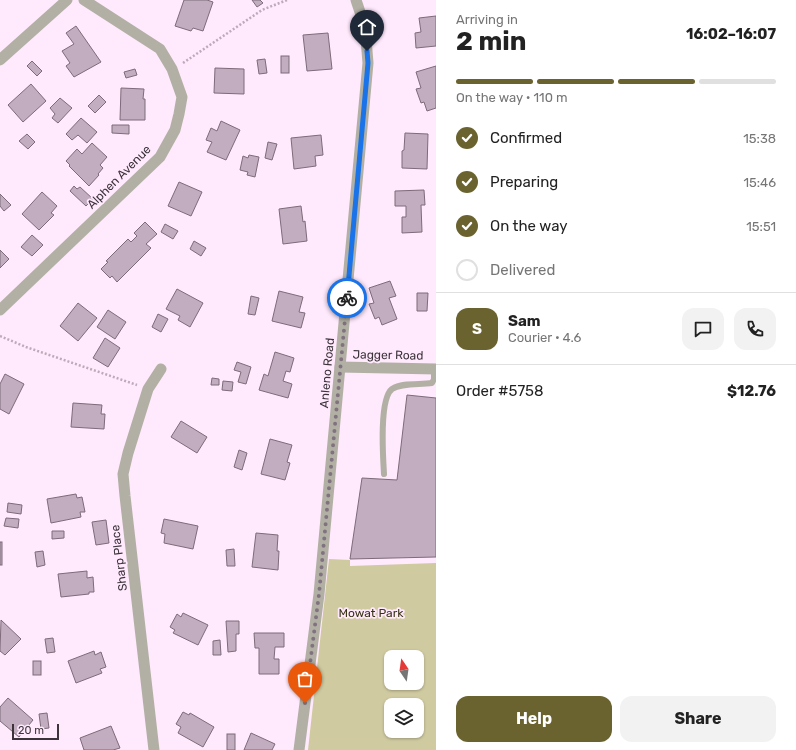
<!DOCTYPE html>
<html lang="en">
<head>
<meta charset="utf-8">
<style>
	:root { --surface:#fff; --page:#f2f2f2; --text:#222; --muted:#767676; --line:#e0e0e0; --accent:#6b632f }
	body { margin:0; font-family:Rubik,sans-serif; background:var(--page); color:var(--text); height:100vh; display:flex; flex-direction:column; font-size:15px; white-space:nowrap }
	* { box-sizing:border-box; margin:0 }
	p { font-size:13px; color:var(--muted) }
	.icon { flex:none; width:22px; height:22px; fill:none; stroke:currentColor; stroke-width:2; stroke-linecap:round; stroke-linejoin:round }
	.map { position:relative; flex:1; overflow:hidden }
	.sheet { display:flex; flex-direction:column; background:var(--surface); width:360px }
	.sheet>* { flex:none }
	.needle { width:26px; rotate:347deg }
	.buttons { position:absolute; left:384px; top:650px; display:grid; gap:8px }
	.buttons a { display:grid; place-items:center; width:40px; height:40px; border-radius:8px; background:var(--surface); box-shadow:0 1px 3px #0004; font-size:20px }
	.scale { position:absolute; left:12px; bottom:10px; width:47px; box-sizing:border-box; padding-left:4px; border:2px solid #3c333b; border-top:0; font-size:11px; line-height:14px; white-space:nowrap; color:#3c333b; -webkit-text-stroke:3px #ffe9fc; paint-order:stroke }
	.pin { position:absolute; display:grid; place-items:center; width:34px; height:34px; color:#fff; margin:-41px -17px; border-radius:50% 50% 50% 0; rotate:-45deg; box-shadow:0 0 4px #0007 }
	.pin .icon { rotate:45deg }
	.courier { position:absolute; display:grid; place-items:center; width:40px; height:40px; margin:-20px; border:3px solid #1a73e8; border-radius:50%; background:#fff; color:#222; box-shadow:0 1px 5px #0007 }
	.headline em { font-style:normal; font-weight:700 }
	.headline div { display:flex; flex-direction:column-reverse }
	.headline { display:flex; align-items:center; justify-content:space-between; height:68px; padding:0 20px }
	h1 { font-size:26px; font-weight:700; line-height:30px }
	.bar { display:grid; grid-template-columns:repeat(4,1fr); gap:6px 4px; align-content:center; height:48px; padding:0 20px }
	.bar i { height:5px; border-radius:3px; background:var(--line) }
	.bar .active { background:var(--accent) }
	.bar p { grid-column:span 4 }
	.line { display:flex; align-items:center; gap:10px; padding:0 20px; border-top:1px solid var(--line) }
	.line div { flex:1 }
	.round { display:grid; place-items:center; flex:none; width:42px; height:42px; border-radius:12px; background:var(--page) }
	ol { padding:0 20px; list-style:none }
	li { display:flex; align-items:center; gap:12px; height:44px }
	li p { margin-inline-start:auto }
	li .icon { padding:4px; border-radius:50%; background:var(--accent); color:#fff; stroke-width:4 }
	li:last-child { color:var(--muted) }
	li i { width:22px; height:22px; border:2px solid var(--line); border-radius:50% }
	.button { display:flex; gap:8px; margin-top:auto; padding:8px 20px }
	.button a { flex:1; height:46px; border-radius:12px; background:var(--accent); color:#fff; font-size:16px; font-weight:700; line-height:46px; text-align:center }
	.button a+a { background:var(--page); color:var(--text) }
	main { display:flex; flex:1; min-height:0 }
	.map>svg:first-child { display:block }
</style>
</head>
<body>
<main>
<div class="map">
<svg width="436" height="750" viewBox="0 0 436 750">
	<rect width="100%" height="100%" fill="#ffe9fc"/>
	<path fill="#d0caa0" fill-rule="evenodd" d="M329,559L350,560V566L436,563V750H308ZM391,657H417V683H391ZM391,705H417V731H391Z"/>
	<g fill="#c1adbf" stroke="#7d6a7a">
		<polygon points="184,0 207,0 213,2 203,31 193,28 191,31 175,26"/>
		<polygon points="252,0 260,0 263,3 257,7"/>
		<polygon points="436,16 436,46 416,48 415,33 421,32 419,18"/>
		<polygon points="76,26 101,62 74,77 66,66 70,63 62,51 74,44 66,33"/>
		<polygon points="328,33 332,69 307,71 303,35"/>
		<rect x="281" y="56" width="8" height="17"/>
		<polygon points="265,59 267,73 259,74 257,60"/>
		<polygon points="32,61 42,71 37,76 27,66"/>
		<polygon points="436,66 436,108 427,111 424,102 421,103 416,89 421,88 416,72"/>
		<polygon points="215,68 244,69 244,94 214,93"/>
		<polygon points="135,69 137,75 126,78 124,72"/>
		<polygon points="31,84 46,101 23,122 8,105"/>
		<polygon points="121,88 144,89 143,99 145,99 145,120 120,120"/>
		<polygon points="99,95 106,102 95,113 88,106"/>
		<polygon points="60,98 72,108 58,123 52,118 55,114 50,108"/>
		<polygon points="81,118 97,132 87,143 78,135 72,140 66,134"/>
		<polygon points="221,121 240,130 226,160 207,152 212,142 206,140 211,128 217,131"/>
		<polygon points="112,125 129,125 129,134 112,133"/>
		<polygon points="405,133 428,134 427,169 402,168 402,151 404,150"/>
		<polygon points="27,134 35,142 28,149 19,141"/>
		<polygon points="321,135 323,155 315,156 316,166 294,169 291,138"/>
		<polygon points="268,142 277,144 272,160 265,158"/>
		<polygon points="92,143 107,157 100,165 103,168 98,174 99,175 89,186 69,166 70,165 66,161 77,149 82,154"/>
		<polygon points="249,155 259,157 255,177 247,175 248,172 240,170 243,156 248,158"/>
		<polygon points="179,182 202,192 191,216 168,206"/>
		<polygon points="74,186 77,189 80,187 93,199 86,206 70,191"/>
		<polygon points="424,190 425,205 421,205 422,232 402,233 402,217 406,217 406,206 395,206 395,191"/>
		<polygon points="42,192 57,206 51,213 54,215 39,230 22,214"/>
		<polygon points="0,194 11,205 4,211 0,206"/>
		<polygon points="301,206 303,222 305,221 307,241 283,244 279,209"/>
		<polygon points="145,222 157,234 146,244 151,248 117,282 112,276 110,278 101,269 108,262 106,261 128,239 131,242 137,236 134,233"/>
		<polygon points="165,224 178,231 173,239 161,232"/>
		<polygon points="32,235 43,245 32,256 21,247"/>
		<polygon points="194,241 206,248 201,256 190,249"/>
		<polygon points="0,250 9,259 0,268"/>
		<polygon points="390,281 396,296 389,298 397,319 382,325 379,317 375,319 369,304 374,303 369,288"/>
		<polygon points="177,289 203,303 190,327 178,320 180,316 166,309"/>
		<polygon points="279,291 303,297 299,312 305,313 301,328 272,321"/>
		<polygon points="417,293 428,293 427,311 417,311"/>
		<polygon points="251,296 259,298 255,315 248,314"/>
		<polygon points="78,303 97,318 78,341 60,326"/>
		<polygon points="108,310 126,322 115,339 97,327"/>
		<polygon points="158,314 168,319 161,332 152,327"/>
		<polygon points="105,338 120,348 108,367 93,358"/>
		<polygon points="275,352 294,358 290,372 286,371 283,381 292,384 288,398 259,390 264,374 268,376"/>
		<polygon points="237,362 251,367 246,384 238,382 241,372 234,370"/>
		<polygon points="5,374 24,384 9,414 0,409 0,384"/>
		<polygon points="212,378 219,379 219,385 211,385"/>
		<polygon points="223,381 233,382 232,391 222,390"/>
		<polygon points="407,395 436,398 436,557 350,559 362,478 397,480"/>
		<polygon points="73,403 102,405 101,414 105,414 104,429 71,427"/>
		<polygon points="181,421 207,437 197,453 171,437"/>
		<polygon points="270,439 292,445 287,462 290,463 285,480 261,474"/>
		<polygon points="239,450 247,453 242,470 234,467"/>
		<polygon points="76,494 77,498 82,497 85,512 80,512 81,517 51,523 47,499"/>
		<polygon points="8,503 22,505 21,514 7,512"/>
		<polygon points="6,518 19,519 18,528 4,526"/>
		<polygon points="164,519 198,526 193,549 164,543 165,534 161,533"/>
		<polygon points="106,520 109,543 96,545 92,522"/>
		<polygon points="52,531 64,531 64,538 52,539"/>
		<polygon points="256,533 278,535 277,551 279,551 278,570 252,567"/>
		<rect x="0" y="542" width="2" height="23"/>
		<polygon points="234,549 235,566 227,566 226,550"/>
		<polygon points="43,551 45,565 37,567 35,552"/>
		<polygon points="87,571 87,578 93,577 94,592 89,592 89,594 61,597 58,574"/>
		<polygon points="183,613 208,625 198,645 173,633 175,630 170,627 177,614 181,617"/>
		<polygon points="1,620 21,639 5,655 0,651"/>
		<polygon points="226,621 239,621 239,634 236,634 236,651 228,652"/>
		<polygon points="254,633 284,633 284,647 275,647 274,659 279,659 279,674 259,674 259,648 255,648"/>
		<polygon points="53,638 55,652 47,653 45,639"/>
		<polygon points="220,640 221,655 213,655 213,641"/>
		<polygon points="94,651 95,655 101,652 106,667 100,669 102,673 76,683 68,661"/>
		<rect x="33" y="661" width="8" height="14"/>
		<polygon points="8,698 33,720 19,737 0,721 0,707"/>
		<polygon points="183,712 189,715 190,713 214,727 203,747 178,733 181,727 176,724"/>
		<polygon points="47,713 49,728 41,729 39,714"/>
		<polygon points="111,726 120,748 113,750 84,750 80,738"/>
		<polygon points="251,733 275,744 272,750 244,750"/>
		<rect x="227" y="734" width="8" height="16"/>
	</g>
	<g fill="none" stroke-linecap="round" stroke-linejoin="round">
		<g stroke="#bcaaba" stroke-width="2.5" stroke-dasharray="2 2" stroke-linecap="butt">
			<polyline points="183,63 262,10 287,0"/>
			<polyline points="0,336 26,347 137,385"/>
		</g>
		<path stroke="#b2b0a5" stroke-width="6" d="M384,474C383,457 379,399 392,389C403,382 420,385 432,383L434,379V369"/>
		<g stroke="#b2b0a5" stroke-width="11">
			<polyline points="0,60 67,0"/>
			<polyline points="0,310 160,157 175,130 179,114 182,97 172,69 160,49 84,0"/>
			<polyline points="340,367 436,369"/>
			<polyline points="154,750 125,496 123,474 128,453 148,389 161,369"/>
			<polyline points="299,750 319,594 368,63 365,27 356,0"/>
		</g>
	</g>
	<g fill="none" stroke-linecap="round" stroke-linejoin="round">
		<polyline stroke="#80737f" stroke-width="4" stroke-dasharray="0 7.2" points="305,703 319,594 347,298"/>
		<polyline stroke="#1a73e8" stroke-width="5" points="347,298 368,63 367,51"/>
	</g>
	<g text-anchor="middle" stroke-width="3.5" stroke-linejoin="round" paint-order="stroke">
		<g font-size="12" fill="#3c333b" stroke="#ffe9fc">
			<text transform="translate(119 177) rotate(-45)" y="4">Alphen Avenue</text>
			<text transform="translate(388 355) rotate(1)" y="4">Jagger Road</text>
			<text transform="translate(327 373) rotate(-85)" y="4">Anleno Road</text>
			<text transform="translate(119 558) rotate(-97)" y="4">Sharp Place</text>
		</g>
		<g font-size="12" fill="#383315" stroke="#ffe9fc">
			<text x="371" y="617">Mowat Park</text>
		</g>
	</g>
</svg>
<div class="buttons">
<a><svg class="needle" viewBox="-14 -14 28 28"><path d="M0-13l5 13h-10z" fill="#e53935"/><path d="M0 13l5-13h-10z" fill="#767676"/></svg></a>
<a><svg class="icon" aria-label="layers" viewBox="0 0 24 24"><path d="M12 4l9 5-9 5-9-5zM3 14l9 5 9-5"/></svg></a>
</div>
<div class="scale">20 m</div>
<div class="pin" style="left:305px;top:703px;background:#ea580c"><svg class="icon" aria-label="bag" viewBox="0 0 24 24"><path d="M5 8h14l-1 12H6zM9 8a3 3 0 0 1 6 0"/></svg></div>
<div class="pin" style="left:367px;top:51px;background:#1f2937"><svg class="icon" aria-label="home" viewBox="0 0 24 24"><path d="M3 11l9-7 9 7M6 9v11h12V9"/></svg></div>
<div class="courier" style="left:347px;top:298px"><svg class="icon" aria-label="bike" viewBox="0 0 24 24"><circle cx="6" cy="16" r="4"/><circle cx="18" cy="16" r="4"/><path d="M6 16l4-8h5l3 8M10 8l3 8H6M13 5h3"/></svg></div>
</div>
<section class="sheet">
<div class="headline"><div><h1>2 min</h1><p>Arriving in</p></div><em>16:02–16:07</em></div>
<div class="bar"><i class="active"></i><i class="active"></i><i class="active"></i><i></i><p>On the way · 110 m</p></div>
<ol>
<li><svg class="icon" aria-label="check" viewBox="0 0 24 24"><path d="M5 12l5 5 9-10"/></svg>Confirmed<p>15:38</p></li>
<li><svg class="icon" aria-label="check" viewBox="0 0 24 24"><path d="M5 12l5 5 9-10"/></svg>Preparing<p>15:46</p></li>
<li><svg class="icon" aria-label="check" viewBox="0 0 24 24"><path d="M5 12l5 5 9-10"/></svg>On the way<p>15:51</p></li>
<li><i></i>Delivered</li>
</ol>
<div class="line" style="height:72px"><b class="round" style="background:var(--accent);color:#fff">S</b><div><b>Sam</b><p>Courier · 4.6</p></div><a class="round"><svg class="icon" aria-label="chat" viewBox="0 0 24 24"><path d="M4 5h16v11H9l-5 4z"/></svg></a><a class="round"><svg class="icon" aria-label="phone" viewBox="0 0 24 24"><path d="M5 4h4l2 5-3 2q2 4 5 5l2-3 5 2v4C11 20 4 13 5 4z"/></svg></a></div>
<div class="line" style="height:52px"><div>Order #5758</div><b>$12.76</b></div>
<div class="button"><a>Help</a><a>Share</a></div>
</section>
</main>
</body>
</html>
